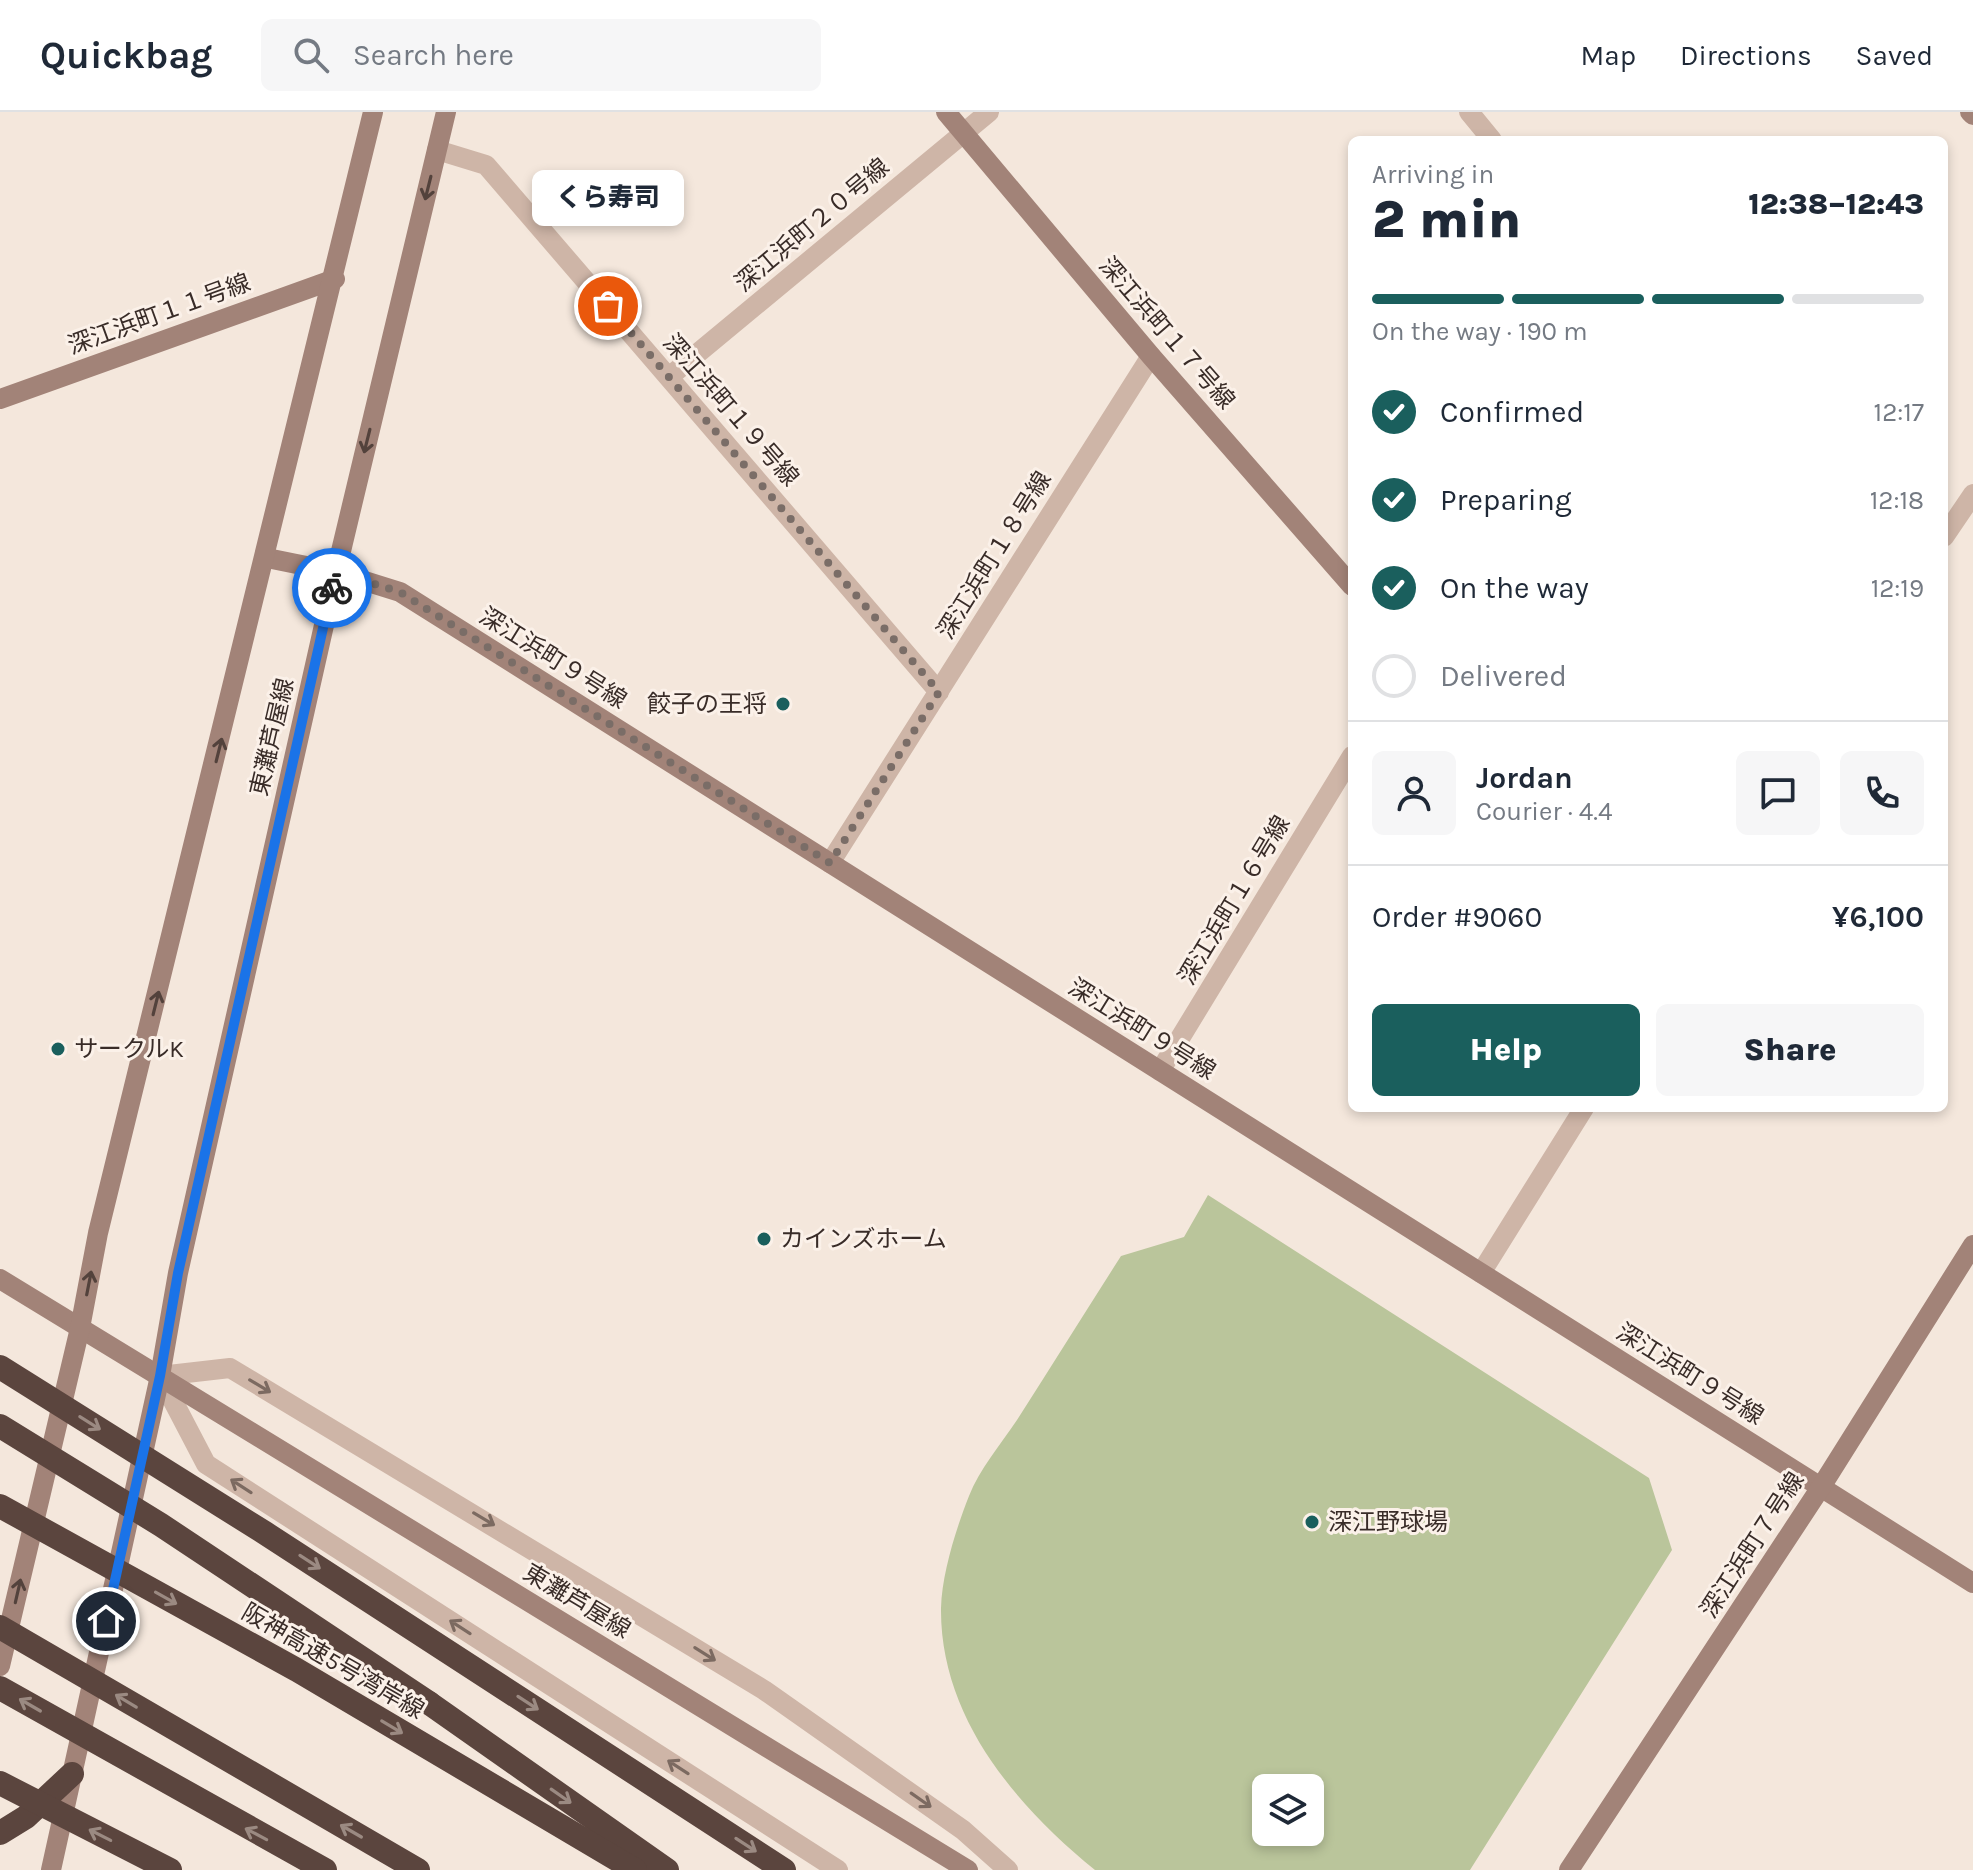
<!DOCTYPE html>
<html lang="en">
<head>
<meta charset="utf-8">
<style>
	:root { --surface:#fff; --page:#f6f6f7; --text:#1f2937; --muted:#747a83; --line:#e0e1e3; --accent:#1a5f5d }
	body { margin:0; font-family:Karla,"Noto Sans JP",sans-serif; background:var(--page); color:var(--text); height:100vh; display:flex; flex-direction:column; font-size:30px; white-space:nowrap }
	* { box-sizing:border-box; margin:0 }
	p { font-size:26px; color:var(--muted) }
	.icon { flex:none; width:44px; height:44px; fill:none; stroke:currentColor; stroke-width:2; stroke-linecap:round; stroke-linejoin:round }
	.map { position:relative; flex:1; overflow:hidden }
	.drawer { position:absolute; left:1348px; top:24px; width:600px; height:976px; display:flex; flex-direction:column; background:var(--surface); border-radius:12px; box-shadow:0 4px 12px #0003 }
	.drawer>* { flex:none }
	.tools { position:absolute; left:1252px; top:1662px; display:grid; gap:16px }
	.tools a { display:grid; place-items:center; width:72px; height:72px; border-radius:12px; background:var(--surface); box-shadow:0 4px 12px #0003; font-size:40px }
	.pin { position:absolute; display:grid; place-items:center; width:68px; height:68px; color:#fff; margin:-34px; border:4px solid #fff; border-radius:50%; box-shadow:0 2px 8px #0007 }
	.courier { position:absolute; display:grid; place-items:center; width:80px; height:80px; margin:-40px; border:6px solid #1a73e8; border-radius:50%; background:#fff; color:#222; box-shadow:0 2px 10px #0007 }
	.bubble { position:absolute; height:56px; border-radius:12px; background:var(--surface); box-shadow:0 4px 12px #0003; font-size:26px; font-weight:800; line-height:56px; text-align:center }
	.summary em { font-style:normal; font-weight:800 }
	.summary div { display:flex; flex-direction:column-reverse }
	.summary { display:flex; align-items:center; justify-content:space-between; height:136px; padding:0 24px }
	h1 { font-size:52px; font-weight:800; line-height:60px }
	.bar { display:grid; grid-template-columns:repeat(4,1fr); gap:12px 8px; align-content:center; height:96px; padding:0 24px }
	.bar i { height:10px; border-radius:6px; background:var(--line) }
	.bar .active { background:var(--accent) }
	.bar p { grid-column:span 4 }
	.line { display:flex; align-items:center; gap:20px; padding:0 24px; border-top:2px solid var(--line) }
	.line div { flex:1 }
	.round { display:grid; place-items:center; flex:none; width:84px; height:84px; border-radius:12px; background:var(--page) }
	ol { padding:0 24px; list-style:none }
	li { display:flex; align-items:center; gap:24px; height:88px }
	li p { margin-inline-start:auto }
	li .icon { padding:8px; border-radius:50%; background:var(--accent); color:#fff; stroke-width:4 }
	li:last-child { color:var(--muted) }
	li i { width:44px; height:44px; border:4px solid var(--line); border-radius:50% }
	.action { display:flex; gap:16px; margin-top:auto; padding:16px 24px }
	.action a { flex:1; height:92px; border-radius:12px; background:var(--accent); color:#fff; font-size:32px; font-weight:800; line-height:92px; text-align:center }
	.action a+a { background:var(--page); color:var(--text) }
	header { display:flex; align-items:center; gap:48px; box-sizing:border-box; height:112px; padding:0 40px; background:var(--surface); border-bottom:2px solid var(--line) }
	header strong { font-size:38px }
	nav { display:flex; gap:44px; margin-inline-start:auto; font-size:28px }
	.search { width:560px; height:72px; background:var(--page); display:flex; align-items:center; gap:20px; box-sizing:border-box; padding:0 28px; border-radius:12px; color:var(--muted); font-size:30px }
	.map>svg:first-child { display:block }
</style>
</head>
<body>
<header>
<strong>Quickbag</strong>
<div class="search"><svg class="icon" aria-label="search" viewBox="0 0 24 24"><circle cx="10" cy="10" r="6"/><path d="M15 15l6 6"/></svg>Search here</div>
<nav><a>Map</a><a>Directions</a><a>Saved</a></nav>
</header>
<div class="map">
<svg width="1973" height="1758" viewBox="0 0 1973 1758">
	<rect width="100%" height="100%" fill="#f4e7dc"/>
	<path fill="#bac59b" fill-rule="evenodd" d="M1208,1083L1649,1366L1672,1438L1470,1758H1095C1016,1694 940,1605 941,1496C942,1461 956,1417 969,1384C979,1358 1001,1332 1017,1308C1052,1253 1086,1199 1121,1144L1184,1125ZM1266,1676H1310V1720H1266Z"/>
	<g fill="none" stroke-linecap="round" stroke-linejoin="round">
		<g stroke="#ceb5a7" stroke-width="20">
			<polyline points="1469,0 1492,28"/>
			<polyline points="437,38 486,53 939,580"/>
			<polyline points="669,265 989,0"/>
			<polyline points="1944,425 1973,382"/>
			<polyline points="830,751 1151,244"/>
			<polyline points="1160,959 1352,644"/>
			<polyline points="1481,1161 1584,996"/>
			<polyline points="838,1758 206,1352 160,1264 230,1256 764,1578 963,1718 1008,1758"/>
		</g>
		<g stroke="#a28378" stroke-width="20">
			<polyline points="946,0 1151,244 1352,474"/>
			<polyline points="1970,0 1973,3"/>
			<polyline points="0,287 335,167"/>
			<polyline points="267,446 336,460 400,480 1973,1471"/>
			<polyline points="0,1167 968,1758"/>
			<polyline points="0,1554 80,1216 98,1121 373,0"/>
			<polyline points="51,1758 160,1264 178,1161 336,460 446,0"/>
			<polyline points="1569,1758 1821,1375 1973,1133"/>
		</g>
		<g stroke="#5b453e" stroke-width="24">
			<polyline points="429,1591 667,1758"/>
			<polyline points="0,1721 26,1705 72,1662"/>
		</g>
		<g stroke="#5b453e" stroke-width="24">
			<polyline points="0,1255 265,1421 784,1758"/>
			<polyline points="0,1314 161,1413 429,1591"/>
			<polyline points="0,1394 297,1558 635,1758"/>
			<polyline points="0,1515 418,1758"/>
			<polyline points="0,1576 325,1758"/>
			<polyline points="0,1671 170,1758"/>
		</g>
	</g>
	<defs><path id="oneway-shaft" d="M-6 0H5M1.5-3L5.5 0L1.5 3" fill="none" stroke-width="1.6" stroke-linecap="round" stroke-linejoin="round" transform="scale(2)"/></defs>
	<g stroke="#53423c">
		<use href="#oneway-shaft" transform="translate(428 76) rotate(104)"/>
		<use href="#oneway-shaft" transform="translate(367 329) rotate(104)"/>
		<use href="#oneway-shaft" transform="translate(219 638) rotate(-76)"/>
		<use href="#oneway-shaft" transform="translate(156 891) rotate(-76)"/>
		<use href="#oneway-shaft" transform="translate(89 1171) rotate(-79)"/>
		<use href="#oneway-shaft" transform="translate(18 1479) rotate(-77)"/>
	</g>
	<g stroke="#7c6a61">
		<use href="#oneway-shaft" transform="translate(260 1274) rotate(31)"/>
		<use href="#oneway-shaft" transform="translate(241 1374) rotate(-147)"/>
		<use href="#oneway-shaft" transform="translate(484 1407) rotate(31)"/>
		<use href="#oneway-shaft" transform="translate(460 1515) rotate(-147)"/>
		<use href="#oneway-shaft" transform="translate(705 1542) rotate(32)"/>
		<use href="#oneway-shaft" transform="translate(678 1655) rotate(-147)"/>
		<use href="#oneway-shaft" transform="translate(921 1688) rotate(35)"/>
	</g>
	<g stroke="#9b8a82">
		<use href="#oneway-shaft" transform="translate(90 1311) rotate(32)"/>
		<use href="#oneway-shaft" transform="translate(310 1450) rotate(33)"/>
		<use href="#oneway-shaft" transform="translate(166 1486) rotate(29)"/>
		<use href="#oneway-shaft" transform="translate(126 1589) rotate(-149)"/>
		<use href="#oneway-shaft" transform="translate(528 1591) rotate(33)"/>
		<use href="#oneway-shaft" transform="translate(30 1593) rotate(-150)"/>
		<use href="#oneway-shaft" transform="translate(392 1615) rotate(31)"/>
		<use href="#oneway-shaft" transform="translate(561 1684) rotate(35)"/>
		<use href="#oneway-shaft" transform="translate(351 1719) rotate(-150)"/>
		<use href="#oneway-shaft" transform="translate(256 1722) rotate(-152)"/>
		<use href="#oneway-shaft" transform="translate(100 1723) rotate(-153)"/>
		<use href="#oneway-shaft" transform="translate(746 1733) rotate(33)"/>
	</g>
	<g fill="none" stroke-linecap="round" stroke-linejoin="round">
		<polyline stroke="#7a6d67" stroke-width="8" stroke-dasharray="0 14.4" points="332,476 336,460 400,480 830,751 939,580 608,194"/>
		<polyline stroke="#1a73e8" stroke-width="10" points="106,1509 160,1264 178,1161 332,476"/>
	</g>
	<g fill="#1a5f5d" stroke="#fbf1e9" stroke-width="3">
		<circle cx="783" cy="592" r="8"/>
		<circle cx="58" cy="937" r="8"/>
		<circle cx="764" cy="1127" r="8"/>
		<circle cx="1312" cy="1410" r="8"/>
	</g>
	<g text-anchor="middle" stroke-width="6" stroke-linejoin="round" paint-order="stroke">
		<g font-size="24" fill="#392c28" stroke="#fbf1e9">
			<text transform="translate(812 113) rotate(-40)" y="8">深江浜町２０号線</text>
			<text transform="translate(159 202) rotate(-20)" y="8">深江浜町１１号線</text>
			<text transform="translate(1167 221) rotate(49)" y="8">深江浜町１７号線</text>
			<text transform="translate(731 298) rotate(49)" y="8">深江浜町１９号線</text>
			<text transform="translate(994 443) rotate(-58)" y="8">深江浜町１８号線</text>
			<text transform="translate(553 546) rotate(32)" y="8">深江浜町９号線</text>
			<text transform="translate(272 625) rotate(-77)" y="8">東灘芦屋線</text>
			<text transform="translate(1234 788) rotate(-59)" y="8">深江浜町１６号線</text>
			<text transform="translate(1142 917) rotate(32)" y="8">深江浜町９号線</text>
			<text transform="translate(1690 1262) rotate(32)" y="8">深江浜町９号線</text>
			<text transform="translate(1752 1433) rotate(-57)" y="8">深江浜町７号線</text>
			<text transform="translate(577 1489) rotate(31)" y="8">東灘芦屋線</text>
			<text transform="translate(333 1549) rotate(30)" y="8">阪神高速5号湾岸線</text>
		</g>
		<g font-size="24" fill="#392c28" stroke="#fbf1e9" text-anchor="start">
			<text x="767" y="600" text-anchor="end">餃子の王将</text>
			<text x="74" y="945">サークルK</text>
			<text x="780" y="1135">カインズホーム</text>
			<text x="1328" y="1418">深江野球場</text>
		</g>
	</g>
</svg>
<div class="tools">
<a><svg class="icon" aria-label="layers" viewBox="0 0 24 24"><path d="M12 4l9 5-9 5-9-5zM3 14l9 5 9-5"/></svg></a>
</div>
<div class="pin" style="left:608px;top:194px;background:#ea580c"><svg class="icon" aria-label="bag" viewBox="0 0 24 24"><path d="M5 8h14l-1 12H6zM9 8a3 3 0 0 1 6 0"/></svg></div>
<div class="pin" style="left:106px;top:1509px;background:#1f2937"><svg class="icon" aria-label="home" viewBox="0 0 24 24"><path d="M3 11l9-7 9 7M6 9v11h12V9"/></svg></div>
<div class="courier" style="left:332px;top:476px"><svg class="icon" aria-label="bike" viewBox="0 0 24 24"><circle cx="6" cy="16" r="4"/><circle cx="18" cy="16" r="4"/><path d="M6 16l4-8h5l3 8M10 8l3 8H6M13 5h3"/></svg></div>
<div class="bubble" style="left:532px;top:58px;width:152px">くら寿司</div>
<section class="drawer">
<div class="summary"><div><h1>2 min</h1><p>Arriving in</p></div><em>12:38–12:43</em></div>
<div class="bar"><i class="active"></i><i class="active"></i><i class="active"></i><i></i><p>On the way · 190 m</p></div>
<ol>
<li><svg class="icon" aria-label="check" viewBox="0 0 24 24"><path d="M5 12l5 5 9-10"/></svg>Confirmed<p>12:17</p></li>
<li><svg class="icon" aria-label="check" viewBox="0 0 24 24"><path d="M5 12l5 5 9-10"/></svg>Preparing<p>12:18</p></li>
<li><svg class="icon" aria-label="check" viewBox="0 0 24 24"><path d="M5 12l5 5 9-10"/></svg>On the way<p>12:19</p></li>
<li><i></i>Delivered</li>
</ol>
<div class="line" style="height:144px"><a class="round"><svg class="icon" aria-label="person" viewBox="0 0 24 24"><circle cx="12" cy="8" r="4"/><path d="M4 21q1-7 8-7t8 7"/></svg></a><div><b>Jordan</b><p>Courier · 4.4</p></div><a class="round"><svg class="icon" aria-label="chat" viewBox="0 0 24 24"><path d="M4 5h16v11H9l-5 4z"/></svg></a><a class="round"><svg class="icon" aria-label="phone" viewBox="0 0 24 24"><path d="M5 4h4l2 5-3 2q2 4 5 5l2-3 5 2v4C11 20 4 13 5 4z"/></svg></a></div>
<div class="line" style="height:104px"><div>Order #9060</div><b>¥6,100</b></div>
<div class="action"><a>Help</a><a>Share</a></div>
</section>
</div>
</body>
</html>
